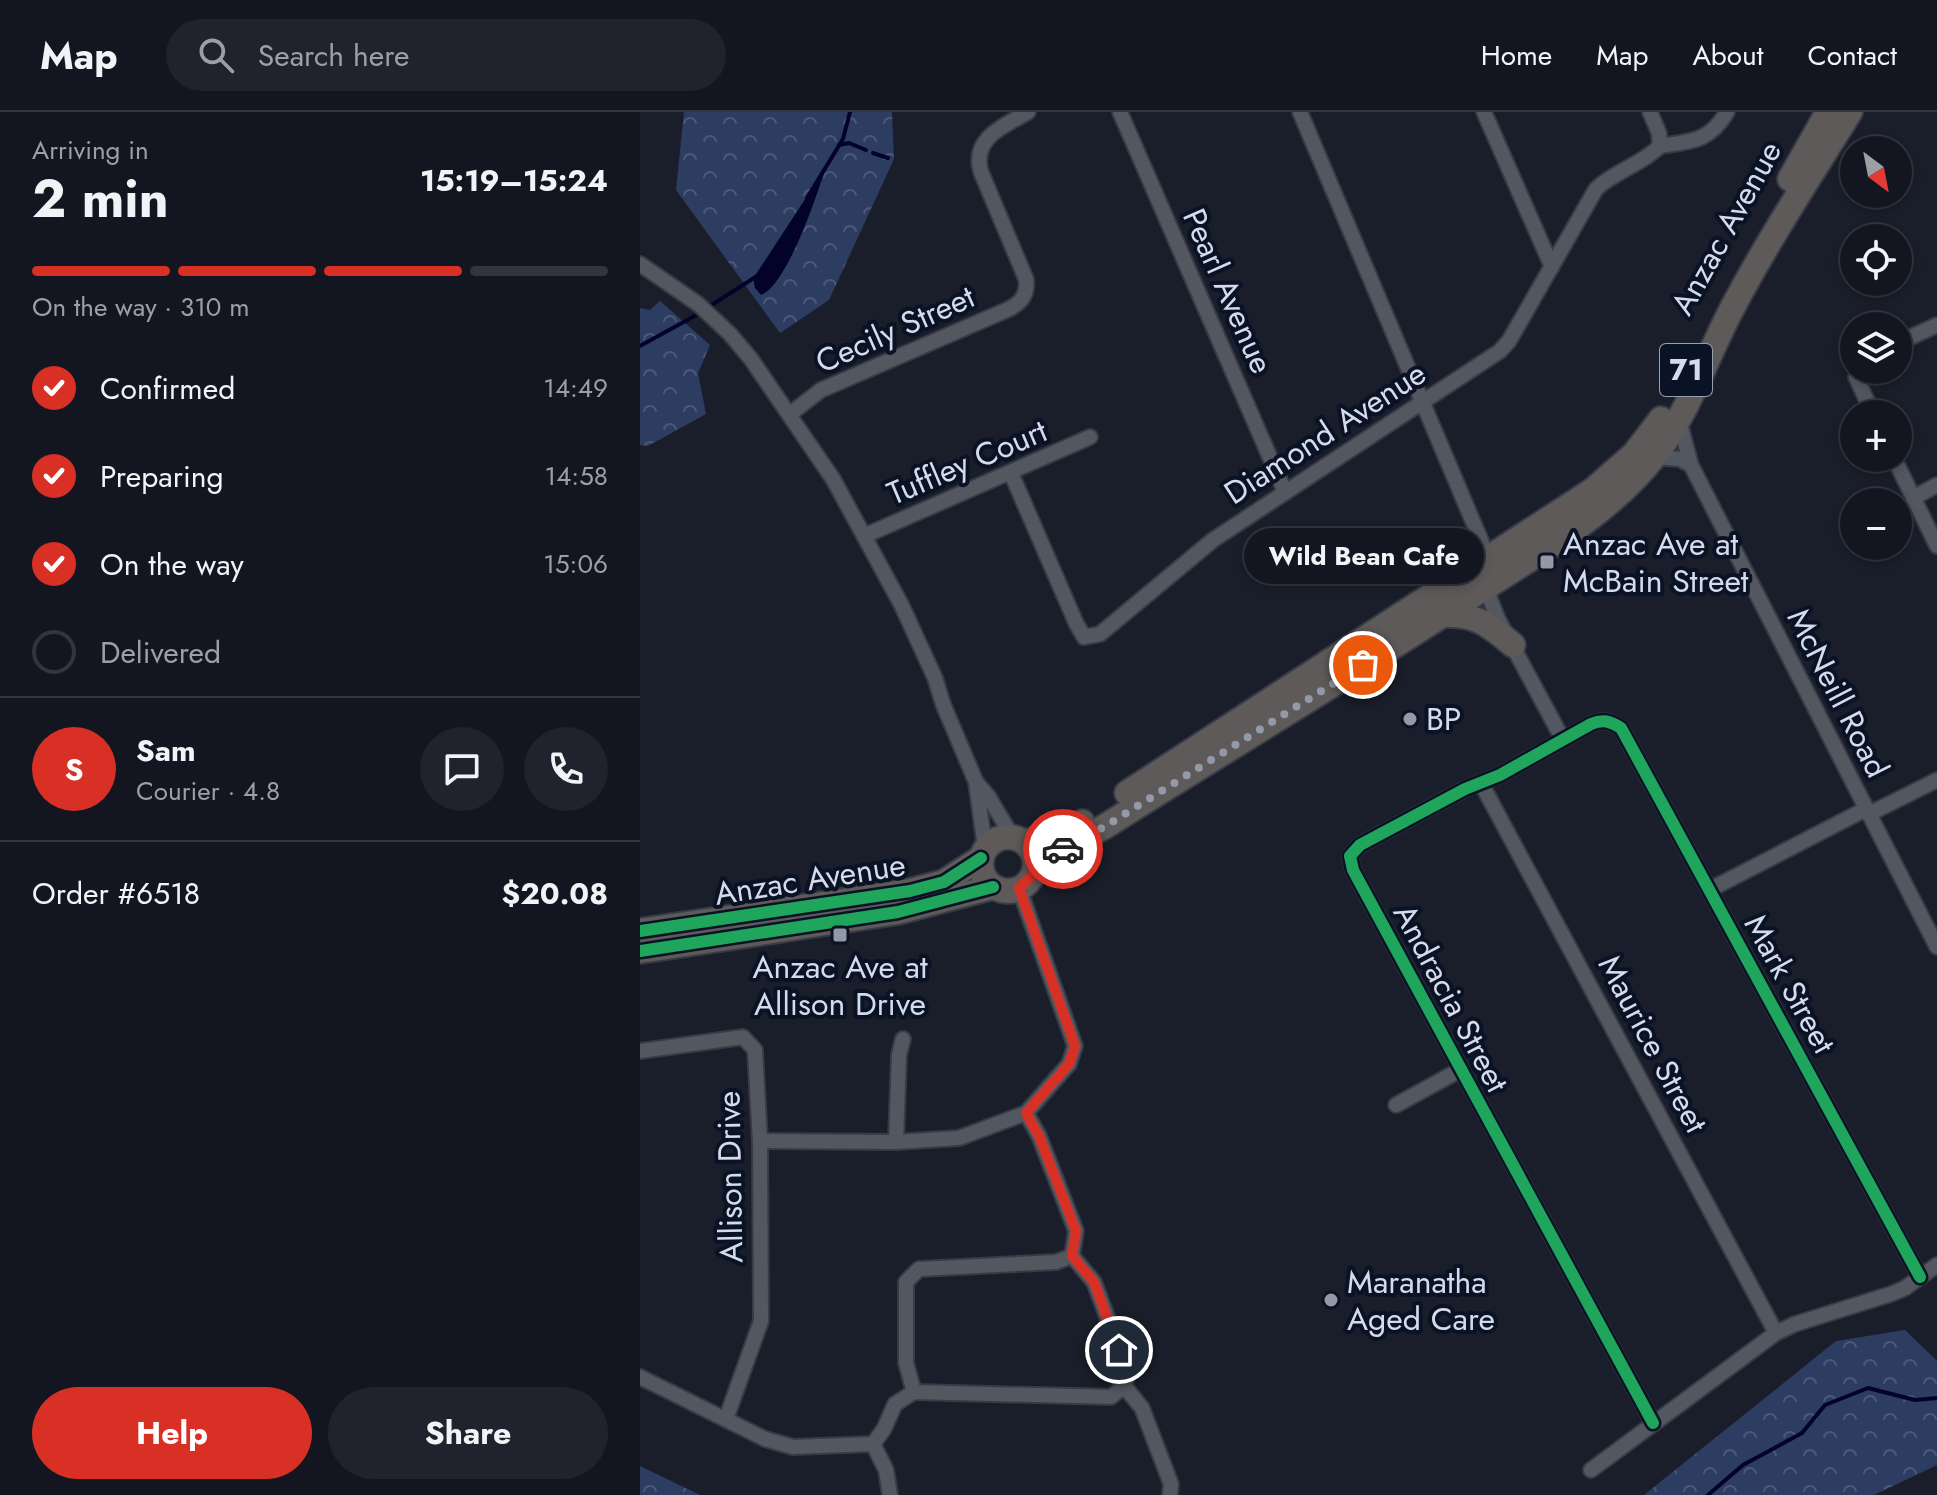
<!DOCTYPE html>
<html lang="en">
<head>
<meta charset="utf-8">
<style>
	:root { --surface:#131620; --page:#20232d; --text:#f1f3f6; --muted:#9d9fa5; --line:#32353e; --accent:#d93025 }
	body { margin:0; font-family:Jost,sans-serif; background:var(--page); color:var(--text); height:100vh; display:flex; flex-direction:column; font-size:30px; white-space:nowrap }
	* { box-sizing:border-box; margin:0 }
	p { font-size:26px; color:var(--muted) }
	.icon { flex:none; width:44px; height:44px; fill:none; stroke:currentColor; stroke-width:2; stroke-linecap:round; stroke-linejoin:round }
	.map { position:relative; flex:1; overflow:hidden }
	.panel { display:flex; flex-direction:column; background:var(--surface); width:640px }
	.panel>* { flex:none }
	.needle { width:52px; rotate:148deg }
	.controls { position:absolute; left:1200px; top:24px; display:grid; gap:16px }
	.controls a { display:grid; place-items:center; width:72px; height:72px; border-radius:50%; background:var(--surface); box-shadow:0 4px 12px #0003,0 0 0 2px var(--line); font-size:40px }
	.pin { position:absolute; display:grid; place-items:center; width:68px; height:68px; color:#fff; margin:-34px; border:4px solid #fff; border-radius:50%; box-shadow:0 2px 8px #0007 }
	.courier { position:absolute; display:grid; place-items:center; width:80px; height:80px; margin:-40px; border:6px solid #d93025; border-radius:50%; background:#fff; color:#222; box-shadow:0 2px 10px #0007 }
	.bubble { position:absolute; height:56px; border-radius:28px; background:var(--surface); box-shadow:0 4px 12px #0003,0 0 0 2px var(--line); font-size:26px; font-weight:700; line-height:56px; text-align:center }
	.headline em { font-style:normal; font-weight:700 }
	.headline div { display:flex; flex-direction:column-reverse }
	.headline { display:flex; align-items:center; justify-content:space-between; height:136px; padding:0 32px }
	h1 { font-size:52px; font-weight:700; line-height:60px }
	.bar { display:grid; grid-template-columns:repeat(4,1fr); gap:12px 8px; align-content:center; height:96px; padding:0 32px }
	.bar i { height:10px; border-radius:6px; background:var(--line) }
	.bar .on { background:var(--accent) }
	.bar p { grid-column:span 4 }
	.line { display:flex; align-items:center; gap:20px; padding:0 32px; border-top:2px solid var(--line) }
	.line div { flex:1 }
	.round { display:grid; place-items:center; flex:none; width:84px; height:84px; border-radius:42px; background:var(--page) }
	ol { padding:0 32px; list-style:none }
	li { display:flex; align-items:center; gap:24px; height:88px }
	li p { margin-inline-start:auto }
	li .icon { padding:8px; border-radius:50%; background:var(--accent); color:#fff; stroke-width:4 }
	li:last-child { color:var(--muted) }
	li i { width:44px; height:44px; border:4px solid var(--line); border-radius:50% }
	.button { display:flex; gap:16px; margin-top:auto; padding:16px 32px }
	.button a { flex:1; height:92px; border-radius:48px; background:var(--accent); color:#fff; font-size:32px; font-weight:700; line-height:92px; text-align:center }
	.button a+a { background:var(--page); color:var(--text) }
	header { display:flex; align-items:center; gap:48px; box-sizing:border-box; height:112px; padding:0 40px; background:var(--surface); border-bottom:2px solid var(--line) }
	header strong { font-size:38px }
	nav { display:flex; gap:44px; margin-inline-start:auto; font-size:28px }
	.search { width:560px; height:72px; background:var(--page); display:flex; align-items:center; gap:20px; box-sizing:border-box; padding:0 28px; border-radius:44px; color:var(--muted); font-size:30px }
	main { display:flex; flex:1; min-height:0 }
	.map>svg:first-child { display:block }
</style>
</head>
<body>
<header>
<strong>Map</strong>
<div class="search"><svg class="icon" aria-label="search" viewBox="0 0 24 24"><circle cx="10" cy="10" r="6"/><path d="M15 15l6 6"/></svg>Search here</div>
<nav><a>Home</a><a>Map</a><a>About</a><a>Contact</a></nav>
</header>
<main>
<section class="panel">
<div class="headline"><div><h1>2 min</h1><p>Arriving in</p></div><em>15:19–15:24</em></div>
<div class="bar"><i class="on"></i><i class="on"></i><i class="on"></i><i></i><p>On the way · 310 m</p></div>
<ol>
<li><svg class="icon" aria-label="check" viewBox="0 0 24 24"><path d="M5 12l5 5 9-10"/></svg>Confirmed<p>14:49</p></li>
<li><svg class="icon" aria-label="check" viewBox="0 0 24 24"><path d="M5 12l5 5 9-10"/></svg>Preparing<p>14:58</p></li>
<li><svg class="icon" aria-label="check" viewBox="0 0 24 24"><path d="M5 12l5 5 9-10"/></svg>On the way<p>15:06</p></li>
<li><i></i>Delivered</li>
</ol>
<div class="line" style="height:144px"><b class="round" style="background:var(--accent);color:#fff">S</b><div><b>Sam</b><p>Courier · 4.8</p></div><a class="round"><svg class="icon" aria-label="chat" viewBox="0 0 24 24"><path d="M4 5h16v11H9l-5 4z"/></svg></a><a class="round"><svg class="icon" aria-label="phone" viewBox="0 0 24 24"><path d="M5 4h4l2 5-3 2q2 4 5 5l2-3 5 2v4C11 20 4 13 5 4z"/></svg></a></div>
<div class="line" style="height:104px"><div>Order #6518</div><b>$20.08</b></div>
<div class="button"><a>Help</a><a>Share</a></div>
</section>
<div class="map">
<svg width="1297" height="1383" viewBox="0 0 1297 1383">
	<defs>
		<pattern id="forest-crowns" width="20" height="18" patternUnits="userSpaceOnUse" patternTransform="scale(2)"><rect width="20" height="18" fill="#2d3c61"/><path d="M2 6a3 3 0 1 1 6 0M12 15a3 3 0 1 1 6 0" fill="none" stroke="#4b5878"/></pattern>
	</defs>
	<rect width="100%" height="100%" fill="#191e2a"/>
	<g fill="url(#forest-crowns)">
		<polygon points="44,0 252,0 254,47 189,188 140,221 36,78"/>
		<polygon points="20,189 70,233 58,261 66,302 8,334 0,333 0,196 10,198"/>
		<polygon points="1265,1218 1297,1249 1297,1353 1234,1383 1004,1383 1196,1229"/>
		<polygon points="0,1354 60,1383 0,1383"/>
	</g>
	<path fill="#03032a" d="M186,55C177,83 147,173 121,183L115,176L113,167Z"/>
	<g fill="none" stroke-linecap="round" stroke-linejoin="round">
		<g stroke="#03032a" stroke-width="4">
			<polyline points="199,33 209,31 226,38"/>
			<polyline points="233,41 248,46"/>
			<polyline points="167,86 203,27 210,0"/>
			<polyline points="67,196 117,164"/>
			<polyline points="0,234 60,201"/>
			<polyline points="1068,1383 1103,1353 1162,1321 1185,1293 1228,1276 1275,1288 1297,1286"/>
		</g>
		<g stroke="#373b45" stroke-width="18">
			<g id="street">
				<polyline points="480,0 645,380"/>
				<polyline points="660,0 842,431 850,487 858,507 922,626"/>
				<polyline points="844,0 912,155"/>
				<path d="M1020,34C1052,29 1069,30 1087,0"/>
				<polyline points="0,152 58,192 90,222 111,247 193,367 261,492 295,566 303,592 336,670 348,684 372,724"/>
				<polyline points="1258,231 1297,213"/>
				<polyline points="1218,258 1216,265 1233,302"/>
				<path d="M150,302L181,278L369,197C382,190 388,182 386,167L341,60C331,26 364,14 388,0"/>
				<polyline points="1039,308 1051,353 1297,835"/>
				<polyline points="1014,345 1040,347 1051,353"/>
				<polyline points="1254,346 1297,434"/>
				<path d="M371,361L436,511L444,525L460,522L573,428L860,239L869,229L956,77C975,59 1001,53 1020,34L1019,21L1010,0"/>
				<polyline points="1273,386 1297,373"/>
				<polyline points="224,424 450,325"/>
				<polyline points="336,670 345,736"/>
				<polyline points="841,671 1136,1221"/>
				<polyline points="1069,778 1220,700 1235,699 1297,668"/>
				<polyline points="0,939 103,925 115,938 120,1029 121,1209 86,1307"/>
				<polyline points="756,993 820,958"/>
				<polyline points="120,1029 256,1030 319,1026 386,1001 429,952 435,934 379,776"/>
				<polyline points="256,1030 259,943 263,927"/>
				<polyline points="0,1265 125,1327 153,1335 233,1332"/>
				<polyline points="484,1274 502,1296 531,1372 530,1383"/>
				<polyline points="274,1280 266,1251 266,1170 279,1157 416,1150 432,1144"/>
				<path d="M1013,1311L713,758L710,744L720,733L825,677L860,663L951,612C963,607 970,609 981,616L1280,1165"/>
				<polyline points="233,1332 244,1317 255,1292 274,1280 471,1285 484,1274 488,1261 454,1170 432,1144 436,1119 399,1024 386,1001"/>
				<polyline points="233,1332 246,1358 250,1383"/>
				<polyline points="951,1358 1136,1221 1155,1212 1251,1182 1265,1176 1297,1153"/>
			</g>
		</g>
		<g stroke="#373b45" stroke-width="28">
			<g id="highway">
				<polyline points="1150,67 1188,0"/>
				<path d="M804,503C837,502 849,513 873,533"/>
				<polyline points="487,681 953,378 994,342 1021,307"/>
				<circle cx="368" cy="752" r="27"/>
				<polyline points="384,730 412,723 442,710"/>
				<path d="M395,755L414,742L464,715C586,638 711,563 832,484C895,443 966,405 1013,346C1050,300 1067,242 1095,191C1130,125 1171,63 1210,0"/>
				<polyline points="0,819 270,779 304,770 341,746"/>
				<polyline points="0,839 258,800 353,775"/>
			</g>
		</g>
		<use href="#street" stroke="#535760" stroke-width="14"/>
		<use href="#highway" stroke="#5f5a5a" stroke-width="24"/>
		<g stroke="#0a1226" stroke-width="17">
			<g id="cycleway">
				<polyline points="0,819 270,779 304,770 341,746"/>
				<polyline points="0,839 258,800 353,775"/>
				<path d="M1013,1311L713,758L710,744L720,733L825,677L860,663L951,612C963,607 970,609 981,616L1280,1165"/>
			</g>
		</g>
		<use href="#cycleway" stroke="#20a55d" stroke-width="12"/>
	</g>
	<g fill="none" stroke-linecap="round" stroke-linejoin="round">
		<polyline stroke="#9399a7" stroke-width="8" stroke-dasharray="0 14.4" points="423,737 464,715 723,553"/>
		<polyline stroke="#d93025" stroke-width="10" points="423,737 395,755 392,764 379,776 435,934 429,952 386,1001 399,1024 436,1119 432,1144 454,1170 479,1238"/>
	</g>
	<g fill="#9399a7" stroke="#0a1226" stroke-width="3">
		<rect x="899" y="442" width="16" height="16" rx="4"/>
		<circle cx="770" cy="607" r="8"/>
		<rect x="192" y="815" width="16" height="16" rx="4"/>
		<circle cx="691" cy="1188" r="8"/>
	</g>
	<g text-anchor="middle" stroke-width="8" stroke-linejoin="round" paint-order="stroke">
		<rect fill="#0a1226" stroke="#989faf" stroke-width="2" x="1020" y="232" width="52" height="52" rx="6"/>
		<g font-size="30" font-weight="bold" fill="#d5dbea">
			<text x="1046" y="268">71</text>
		</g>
		<g font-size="32" fill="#d5dbea" stroke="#0a1226">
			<text transform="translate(1086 116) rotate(-61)" y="11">Anzac Avenue</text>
			<text transform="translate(588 179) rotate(66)" y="11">Pearl Avenue</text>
			<text transform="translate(255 217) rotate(-24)" y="11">Cecily Street</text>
			<text transform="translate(685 321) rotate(-33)" y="11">Diamond Avenue</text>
			<text transform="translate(327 350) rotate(-23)" y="11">Tuffley Court</text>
			<text transform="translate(1198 581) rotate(63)" y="11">McNeill Road</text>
			<text transform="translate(170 767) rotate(-9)" y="11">Anzac Avenue</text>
			<text transform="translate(1150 872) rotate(61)" y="11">Mark Street</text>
			<text transform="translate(811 886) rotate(62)" y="11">Andracia Street</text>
			<text transform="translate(1013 932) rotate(62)" y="11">Maurice Street</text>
			<text transform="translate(90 1065) rotate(-91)" y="11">Allison Drive</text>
		</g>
		<g font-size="32" fill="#d5dbea" stroke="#0a1226" text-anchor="start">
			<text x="923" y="443">Anzac Ave at<tspan x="923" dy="37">McBain Street</tspan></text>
			<text x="786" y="618">BP</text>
			<text x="200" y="866" text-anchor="middle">Anzac Ave at<tspan x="200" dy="37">Allison Drive</tspan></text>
			<text x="707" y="1181">Maranatha<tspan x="707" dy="37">Aged Care</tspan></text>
		</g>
	</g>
</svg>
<div class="controls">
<a><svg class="needle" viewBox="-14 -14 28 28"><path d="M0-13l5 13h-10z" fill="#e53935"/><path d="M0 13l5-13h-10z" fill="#9d9fa5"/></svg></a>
<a><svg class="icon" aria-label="locate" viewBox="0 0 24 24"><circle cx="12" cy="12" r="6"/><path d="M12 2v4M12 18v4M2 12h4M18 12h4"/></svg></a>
<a><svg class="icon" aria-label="layers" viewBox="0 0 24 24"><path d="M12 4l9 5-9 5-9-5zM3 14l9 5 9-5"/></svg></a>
<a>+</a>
<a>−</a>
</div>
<div class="pin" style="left:723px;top:553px;background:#ea580c"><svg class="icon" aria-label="bag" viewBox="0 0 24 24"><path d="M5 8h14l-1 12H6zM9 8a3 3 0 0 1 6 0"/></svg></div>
<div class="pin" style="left:479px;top:1238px;background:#1f2937"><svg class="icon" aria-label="home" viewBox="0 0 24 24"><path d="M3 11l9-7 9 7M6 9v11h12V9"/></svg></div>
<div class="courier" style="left:423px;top:737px"><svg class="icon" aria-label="car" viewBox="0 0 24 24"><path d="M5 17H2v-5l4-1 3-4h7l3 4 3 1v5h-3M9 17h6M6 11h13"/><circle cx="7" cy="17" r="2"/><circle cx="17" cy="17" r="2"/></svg></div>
<div class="bubble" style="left:604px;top:416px;width:240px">Wild Bean Cafe</div>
</div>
</main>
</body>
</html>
